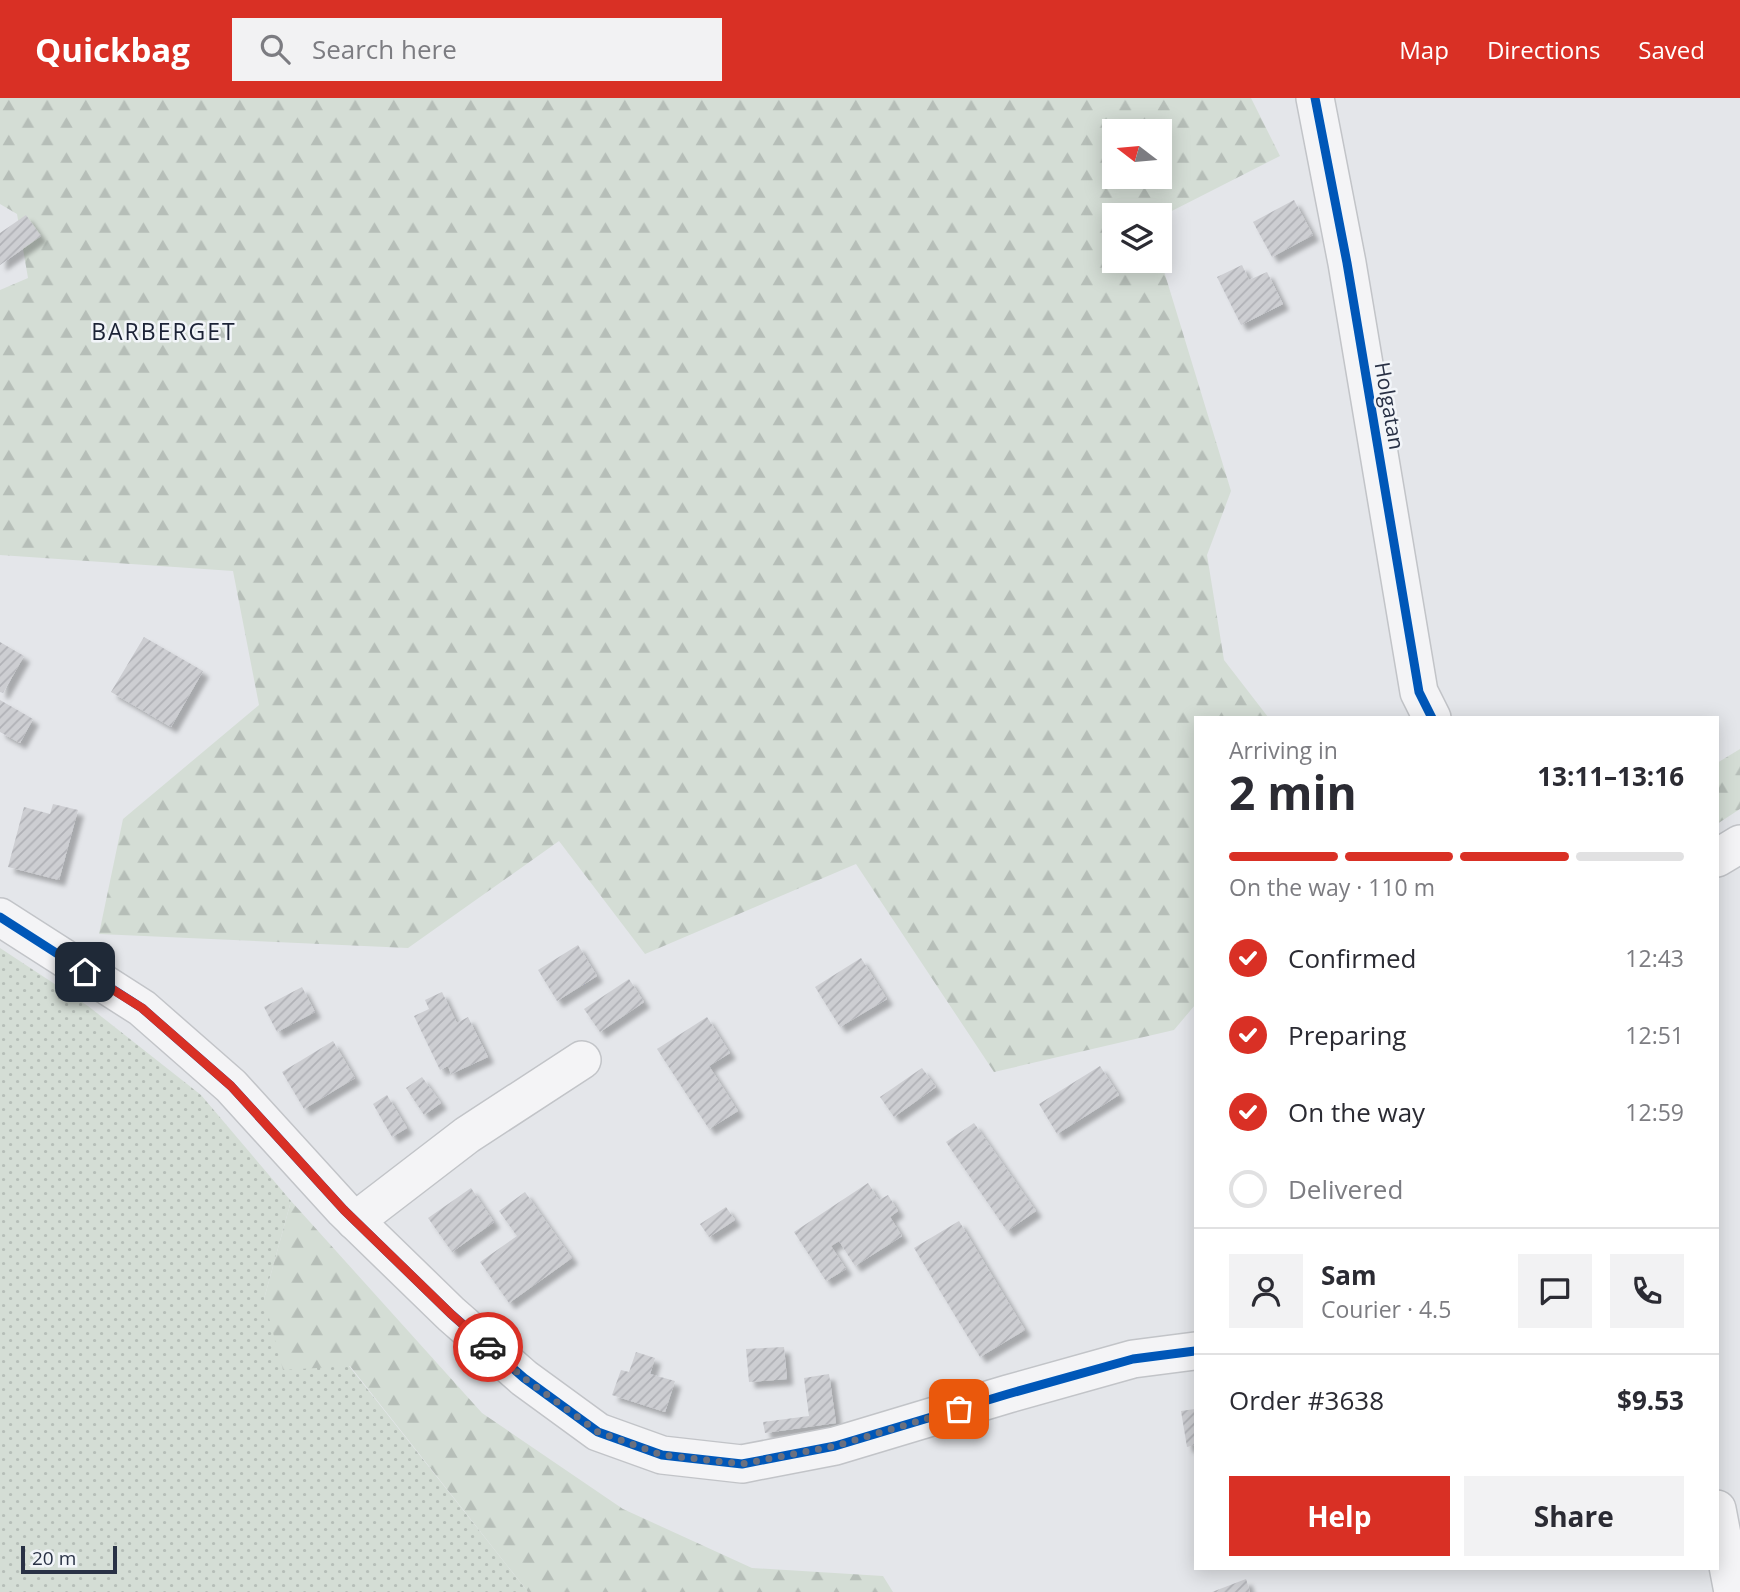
<!DOCTYPE html>
<html lang="en">
<head>
<meta charset="utf-8">
<style>
	:root { --surface:#fff; --page:#f2f2f3; --text:#2b2b33; --muted:#7c7c81; --line:#e1e1e2; --accent:#d93025 }
	body { margin:0; font-family:"Open Sans",sans-serif; background:var(--page); color:var(--text); height:100vh; display:flex; flex-direction:column; font-size:26px; white-space:nowrap }
	* { box-sizing:border-box; margin:0 }
	p { font-size:23px; color:var(--muted) }
	.icon { flex:none; width:38px; height:38px; fill:none; stroke:currentColor; stroke-width:2; stroke-linecap:round; stroke-linejoin:round }
	.map { position:relative; flex:1; overflow:hidden }
	.panel { position:absolute; left:1194px; top:618px; width:525px; height:854px; display:flex; flex-direction:column; background:var(--surface); border-radius:0px; box-shadow:0 4px 18px #0003 }
	.panel>* { flex:none }
	.needle { width:46px; rotate:286deg }
	.controls { position:absolute; left:1102px; top:21px; display:grid; gap:14px }
	.controls a { display:grid; place-items:center; width:70px; height:70px; border-radius:0px; background:var(--surface); box-shadow:0 4px 18px #0003; font-size:35px }
	.scale { position:absolute; left:21px; bottom:18px; width:96px; box-sizing:border-box; padding-left:7px; border:4px solid #293145; border-top:0; font-size:19px; line-height:24px; white-space:nowrap; color:#293145; -webkit-text-stroke:5px #f2f5f9; paint-order:stroke }
	.pin { position:absolute; display:grid; place-items:center; width:60px; height:60px; color:#fff; margin:-30px; border-radius:14px; box-shadow:0 4px 10px #0006 }
	.courier { position:absolute; display:grid; place-items:center; width:70px; height:70px; margin:-35px; border:5px solid #d93025; border-radius:50%; background:#fff; color:#222; box-shadow:0 2px 9px #0007 }
	.head em { font-style:normal; font-weight:700 }
	.head div { display:flex; flex-direction:column-reverse }
	.head { display:flex; align-items:center; justify-content:space-between; height:119px; padding:0 35px }
	h1 { font-size:46px; font-weight:700; line-height:52px }
	.bar { display:grid; grid-template-columns:repeat(4,1fr); gap:10px 7px; align-content:center; height:84px; padding:0 35px }
	.bar i { height:9px; border-radius:5px; background:var(--line) }
	.bar .selected { background:var(--accent) }
	.bar p { grid-column:span 4 }
	.line { display:flex; align-items:center; gap:18px; padding:0 35px; border-top:2px solid var(--line) }
	.line div { flex:1 }
	.round { display:grid; place-items:center; flex:none; width:74px; height:74px; border-radius:0px; background:var(--page) }
	ol { padding:0 35px; list-style:none }
	li { display:flex; align-items:center; gap:21px; height:77px }
	li p { margin-inline-start:auto }
	li .icon { padding:7px; border-radius:50%; background:var(--accent); color:#fff; stroke-width:4 }
	li:last-child { color:var(--muted) }
	li i { width:38px; height:38px; border:4px solid var(--line); border-radius:50% }
	.button { display:flex; gap:14px; margin-top:auto; padding:14px 35px }
	.button a { flex:1; height:80px; border-radius:0px; background:var(--accent); color:#fff; font-size:28px; font-weight:700; line-height:80px; text-align:center }
	.button a+a { background:var(--page); color:var(--text) }
	header { display:flex; align-items:center; gap:42px; box-sizing:border-box; height:98px; padding:0 35px; background:var(--accent); color:#fff }
	header strong { font-size:33px }
	nav { display:flex; gap:38px; margin-inline-start:auto; font-size:24px }
	.search { width:490px; height:63px; background:var(--page); display:flex; align-items:center; gap:18px; box-sizing:border-box; padding:0 24px; border-radius:0px; color:var(--muted); font-size:26px }
	.map>svg:first-child { display:block }
</style>
</head>
<body>
<header>
<strong>Quickbag</strong>
<div class="search"><svg class="icon" aria-label="search" viewBox="0 0 24 24"><circle cx="10" cy="10" r="6"/><path d="M15 15l6 6"/></svg>Search here</div>
<nav><a>Map</a><a>Directions</a><a>Saved</a></nav>
</header>
<div class="map">
<svg width="1740" height="1494" viewBox="0 0 1740 1494">
	<defs>
		<pattern id="grass-dots" width="8" height="8" patternUnits="userSpaceOnUse" patternTransform="scale(1.75)"><rect width="8" height="8" fill="#d4ddd5"/><path d="M2 2h.1M6 6h.1" fill="none" stroke="#b6beb8" stroke-width="1.8" stroke-linecap="round"/></pattern>
		<pattern id="forest-firs" width="22" height="20" patternUnits="userSpaceOnUse" patternTransform="scale(1.75)"><rect width="22" height="20" fill="#d4ddd5"/><path d="M5 1l3.5 6h-7zM16 11l3.5 6h-7z" fill="#b6beb8"/></pattern>
		<pattern id="building-hatch" width="6" height="6" patternUnits="userSpaceOnUse" patternTransform="scale(1.75)"><rect width="6" height="6" fill="#cdced2"/><path d="M-1 1l2-2M0 6l6-6M5 7l2-2" fill="none" stroke="#b0b1b6"/></pattern>
		<filter id="shadow"><feDropShadow dx="6" dy="6" stdDeviation="2" flood-color="#0004"/></filter>
	</defs>
	<rect width="100%" height="100%" fill="#e4e6ea"/>
	<polygon fill="url(#grass-dots)" points="0,850 88,908 201,997 291,1103 264,1201 349,1268 528,1494 0,1494"/>
	<g fill="url(#forest-firs)" fill-rule="evenodd">
		<path d="M0,0H1251L1280,58L1160,119V117H1115V163H1160V160L1231,393L1207,457L1224,562L1268,619L1195,620V907L1174,932L994,974L856,766L645,856L559,743L408,850L99,836L123,721L259,607L233,473L0,457V192L28,180L17,116L0,106ZM1115,33H1160V79H1115Z"/>
		<polygon points="1740,651 1740,711 1717,726 1717,665"/>
		<polygon points="291,1103 482,1315 623,1411 752,1470 883,1478 893,1494 528,1494 350,1268 283,1272 264,1201"/>
	</g>
	<g fill="url(#building-hatch)" filter="url(#shadow)">
		<polygon points="1294,102 1313,137 1272,159 1253,124"/>
		<polygon points="26,117 41,138 0,167 0,135"/>
		<polygon points="1242,167 1249,182 1267,174 1283,206 1241,227 1217,179"/>
		<polygon points="144,539 203,573 171,629 111,594"/>
		<polygon points="0,544 24,558 3,595 0,594"/>
		<polygon points="0,602 33,621 20,645 0,634"/>
		<polygon points="53,706 78,712 59,782 8,769 24,709 50,716"/>
		<polygon points="578,847 597,878 557,903 538,872"/>
		<polygon points="861,860 887,901 840,929 815,889"/>
		<polygon points="629,881 644,904 600,934 584,911"/>
		<polygon points="302,889 315,914 277,934 264,909"/>
		<polygon points="442,894 457,925 468,919 488,959 451,976 448,968 440,972 414,918 429,911 425,902"/>
		<polygon points="707,919 730,955 709,968 738,1013 709,1031 657,951"/>
		<polygon points="333,943 355,980 304,1011 282,974"/>
		<polygon points="1100,968 1119,997 1057,1036 1039,1006"/>
		<polygon points="922,970 936,989 894,1019 880,999"/>
		<polygon points="422,979 441,1005 424,1017 406,990"/>
		<polygon points="387,997 407,1030 392,1039 373,1006"/>
		<polygon points="974,1025 1036,1113 1007,1133 946,1044"/>
		<polygon points="868,1085 879,1102 888,1097 898,1113 890,1119 902,1138 855,1168 839,1143 831,1148 846,1171 826,1183 794,1134"/>
		<polygon points="471,1090 494,1124 452,1154 428,1120"/>
		<polygon points="525,1094 572,1160 509,1205 480,1164 517,1138 499,1113"/>
		<polygon points="726,1109 735,1122 709,1139 700,1126"/>
		<polygon points="959,1123 1025,1232 980,1259 914,1150"/>
		<polygon points="784,1249 787,1281 749,1284 746,1251"/>
		<polygon points="636,1254 655,1260 650,1276 675,1283 665,1314 612,1297 621,1272 629,1274"/>
		<polygon points="829,1276 836,1325 765,1335 763,1324 809,1318 804,1280"/>
		<polygon points="1195,1311 1195,1347 1187,1349 1181,1313"/>
		<polygon points="1246,1481 1250,1494 1212,1494"/>
	</g>
	<g fill="none" stroke-linecap="round" stroke-linejoin="round">
		<g stroke="#c2c4c8" stroke-width="40">
			<g id="minor">
				<polyline points="1315,0 1347,165 1419,594 1432,620"/>
				<polyline points="1717,760 1740,746"/>
				<polyline points="0,819 142,910 231,988 344,1112 451,1216 524,1280 598,1334 662,1357 742,1366 835,1348 1008,1296 1133,1261 1195,1253"/>
				<polyline points="355,1123 467,1037 582,962"/>
				<polyline points="1717,1411 1733,1494"/>
			</g>
		</g>
		<use href="#minor" stroke="#f4f4f6" stroke-width="37"/>
		<g stroke="#f2f5f9" stroke-width="13">
			<g id="cycleway">
				<polyline points="1315,0 1347,165 1419,594 1432,620"/>
				<polyline points="0,819 142,910 231,988 344,1112 451,1216 524,1280 598,1334 662,1357 742,1366 835,1348 1008,1296 1133,1261 1195,1253"/>
			</g>
		</g>
		<use href="#cycleway" stroke="#0057b8" stroke-width="9"/>
	</g>
	<g fill="none" stroke-linecap="round" stroke-linejoin="round">
		<polyline stroke="#6a707f" stroke-width="7" stroke-dasharray="0 12.6" points="488,1249 524,1280 598,1334 662,1357 742,1366 835,1348 959,1311"/>
		<polyline stroke="#d93025" stroke-width="9" points="85,874 142,910 231,988 344,1112 451,1216 488,1249"/>
	</g>
	<g text-anchor="middle" stroke-width="5" stroke-linejoin="round" paint-order="stroke">
		<g font-size="21" fill="#293145" stroke="#f2f5f9">
			<text transform="translate(1389 308) rotate(80)" y="7">Holgatan</text>
		</g>
		<g font-size="23" letter-spacing="2" fill="#1b2236" stroke="#f2f5f9">
			<text x="164" y="242">BARBERGET</text>
		</g>
	</g>
</svg>
<div class="controls">
<a><svg class="needle" viewBox="-14 -14 28 28"><path d="M0-13l5 13h-10z" fill="#e53935"/><path d="M0 13l5-13h-10z" fill="#7c7c81"/></svg></a>
<a><svg class="icon" aria-label="layers" viewBox="0 0 24 24"><path d="M12 4l9 5-9 5-9-5zM3 14l9 5 9-5"/></svg></a>
</div>
<div class="scale">20 m</div>
<div class="pin" style="left:959px;top:1311px;background:#ea580c"><svg class="icon" aria-label="bag" viewBox="0 0 24 24"><path d="M5 8h14l-1 12H6zM9 8a3 3 0 0 1 6 0"/></svg></div>
<div class="pin" style="left:85px;top:874px;background:#1f2937"><svg class="icon" aria-label="home" viewBox="0 0 24 24"><path d="M3 11l9-7 9 7M6 9v11h12V9"/></svg></div>
<div class="courier" style="left:488px;top:1249px"><svg class="icon" aria-label="car" viewBox="0 0 24 24"><path d="M5 17H2v-5l4-1 3-4h7l3 4 3 1v5h-3M9 17h6M6 11h13"/><circle cx="7" cy="17" r="2"/><circle cx="17" cy="17" r="2"/></svg></div>
<section class="panel">
<div class="head"><div><h1>2 min</h1><p>Arriving in</p></div><em>13:11–13:16</em></div>
<div class="bar"><i class="selected"></i><i class="selected"></i><i class="selected"></i><i></i><p>On the way · 110 m</p></div>
<ol>
<li><svg class="icon" aria-label="check" viewBox="0 0 24 24"><path d="M5 12l5 5 9-10"/></svg>Confirmed<p>12:43</p></li>
<li><svg class="icon" aria-label="check" viewBox="0 0 24 24"><path d="M5 12l5 5 9-10"/></svg>Preparing<p>12:51</p></li>
<li><svg class="icon" aria-label="check" viewBox="0 0 24 24"><path d="M5 12l5 5 9-10"/></svg>On the way<p>12:59</p></li>
<li><i></i>Delivered</li>
</ol>
<div class="line" style="height:126px"><a class="round"><svg class="icon" aria-label="person" viewBox="0 0 24 24"><circle cx="12" cy="8" r="4"/><path d="M4 21q1-7 8-7t8 7"/></svg></a><div><b>Sam</b><p>Courier · 4.5</p></div><a class="round"><svg class="icon" aria-label="chat" viewBox="0 0 24 24"><path d="M4 5h16v11H9l-5 4z"/></svg></a><a class="round"><svg class="icon" aria-label="phone" viewBox="0 0 24 24"><path d="M5 4h4l2 5-3 2q2 4 5 5l2-3 5 2v4C11 20 4 13 5 4z"/></svg></a></div>
<div class="line" style="height:91px"><div>Order #3638</div><b>$9.53</b></div>
<div class="button"><a>Help</a><a>Share</a></div>
</section>
</div>
</body>
</html>
